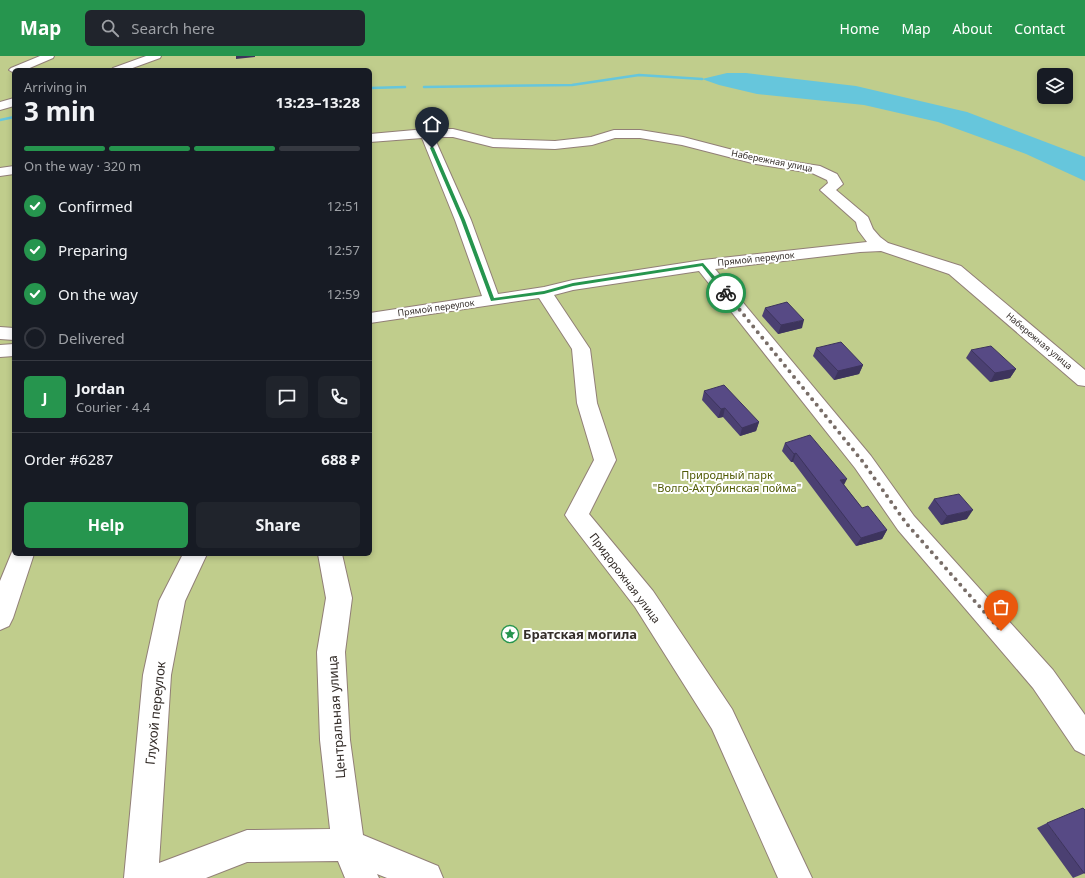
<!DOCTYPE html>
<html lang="en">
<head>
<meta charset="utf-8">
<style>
	:root { --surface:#171b24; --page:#20242c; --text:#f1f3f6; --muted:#9ea1a6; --line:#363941; --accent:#26954e }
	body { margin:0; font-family:"Noto Sans",sans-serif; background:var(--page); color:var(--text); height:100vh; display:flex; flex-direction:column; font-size:15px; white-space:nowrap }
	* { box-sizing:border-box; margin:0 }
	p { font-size:13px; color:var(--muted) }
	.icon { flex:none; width:22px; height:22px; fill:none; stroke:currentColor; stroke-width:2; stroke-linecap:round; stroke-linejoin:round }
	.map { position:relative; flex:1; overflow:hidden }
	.sheet { position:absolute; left:12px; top:12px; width:360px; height:488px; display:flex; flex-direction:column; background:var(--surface); border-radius:6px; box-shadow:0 2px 6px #0003 }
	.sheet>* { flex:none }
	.controls { position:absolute; left:1037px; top:12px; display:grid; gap:8px }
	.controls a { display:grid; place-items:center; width:36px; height:36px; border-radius:6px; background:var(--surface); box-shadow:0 2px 6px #0003; font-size:20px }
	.pin { position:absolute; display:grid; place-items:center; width:34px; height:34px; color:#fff; margin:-41px -17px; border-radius:50% 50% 50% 0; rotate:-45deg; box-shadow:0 0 4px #0007 }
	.pin .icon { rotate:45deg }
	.courier { position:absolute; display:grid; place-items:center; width:40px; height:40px; margin:-20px; border:3px solid #26954e; border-radius:50%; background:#fff; color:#222; box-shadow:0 1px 5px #0007 }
	.head em { font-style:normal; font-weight:700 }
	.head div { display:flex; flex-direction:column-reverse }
	.head { display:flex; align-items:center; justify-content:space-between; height:68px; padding:0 12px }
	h1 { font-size:26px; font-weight:700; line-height:30px }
	.bar { display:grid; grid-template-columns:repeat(4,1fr); gap:6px 4px; align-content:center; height:48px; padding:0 12px }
	.bar i { height:5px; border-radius:3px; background:var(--line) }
	.bar .active { background:var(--accent) }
	.bar p { grid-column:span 4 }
	.line { display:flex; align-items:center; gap:10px; padding:0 12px; border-top:1px solid var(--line) }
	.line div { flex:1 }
	.round { display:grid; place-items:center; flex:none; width:42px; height:42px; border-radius:6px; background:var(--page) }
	ol { padding:0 12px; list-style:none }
	li { display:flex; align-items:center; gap:12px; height:44px }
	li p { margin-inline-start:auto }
	li .icon { padding:4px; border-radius:50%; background:var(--accent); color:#fff; stroke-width:4 }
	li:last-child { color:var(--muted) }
	li i { width:22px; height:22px; border:2px solid var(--line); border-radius:50% }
	.action { display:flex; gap:8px; margin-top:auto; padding:8px 12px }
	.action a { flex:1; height:46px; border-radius:6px; background:var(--accent); color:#fff; font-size:16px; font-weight:700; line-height:46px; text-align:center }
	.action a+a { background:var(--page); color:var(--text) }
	header { display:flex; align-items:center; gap:24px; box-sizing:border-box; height:56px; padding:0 20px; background:var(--accent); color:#fff }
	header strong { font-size:19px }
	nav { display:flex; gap:22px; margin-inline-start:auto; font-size:14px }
	.search { width:280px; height:36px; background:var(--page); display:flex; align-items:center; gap:10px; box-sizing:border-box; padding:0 14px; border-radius:6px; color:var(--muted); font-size:15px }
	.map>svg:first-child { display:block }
</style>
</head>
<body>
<header>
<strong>Map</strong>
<div class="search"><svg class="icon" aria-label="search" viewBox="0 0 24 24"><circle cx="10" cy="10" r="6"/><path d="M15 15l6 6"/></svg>Search here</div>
<nav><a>Home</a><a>Map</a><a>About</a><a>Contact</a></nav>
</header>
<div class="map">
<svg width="1085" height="822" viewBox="0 0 1085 822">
	<rect width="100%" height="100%" fill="#f5e2d9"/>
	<path fill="#c0cd8c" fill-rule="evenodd" d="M0,0H1085V822H0ZM14,14H370V498H14ZM1044,19H1066V41H1044Z"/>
	<polygon fill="#66c6dc" points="727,17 746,17 856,30 967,56 1085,101 1085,125 1026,98 938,66 864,49 757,38 719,29 702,23"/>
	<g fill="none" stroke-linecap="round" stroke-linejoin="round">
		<g stroke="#66c6dc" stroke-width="2.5">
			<polyline points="424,31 572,29 639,19 702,23"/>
			<polyline points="370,32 405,31"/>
			<polyline points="0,64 14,61"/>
		</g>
		<g stroke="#917f77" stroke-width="2">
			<g id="minor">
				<polygon points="40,0 54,0 53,2 25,14 14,14 14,17 9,14 11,12"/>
				<polygon points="146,0 161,0 160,2 127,14 111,14 113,12"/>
				<polygon points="14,42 14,50 0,54 0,46"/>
				<path d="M426,73H453L493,83L555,85L591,81L614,74H640L683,81L756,100L820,110L837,118L843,128L836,134L868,161L873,173L880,181L888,187L961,210L1085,314V330L1078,329L949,218L881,195L860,196L715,213L871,400L914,460L1053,614L1085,659V699L1075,694L1033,632L898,474L855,412L699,215L573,234L554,239L590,293L597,347L616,404L589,458L653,535L732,653L812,822H778L712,673L635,551L569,465L565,459L594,404L577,347L572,293L539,242L370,267V257L482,240L455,164L422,82L370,86V78ZM434,81H453L493,91L555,93L592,89L615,82H640L682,89L756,108L812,117L827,124L828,127L820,134L856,166L858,174L867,186L703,204L573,224L544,231L498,238L471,164Z"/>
				<polygon points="14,110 14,118 0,120 0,112"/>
				<polygon points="0,271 14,272 14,284 0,283"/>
				<polygon points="14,288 14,300 0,301 0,289"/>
				<polygon points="14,491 14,498 34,498 13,562 9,570 0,574 0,525"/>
				<polygon points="183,498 207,498 185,545 171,619 159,807 247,774 330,773 320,684 317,596 326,542 318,498 342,498 352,542 345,596 350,684 363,779 438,810 443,822 387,822 377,818 379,822 345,822 338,805 247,806 206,822 124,822 143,619 159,545"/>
			</g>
		</g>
		<use href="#minor" fill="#fff" fill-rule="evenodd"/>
	</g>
	<g fill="#4b4072">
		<polygon points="765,252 802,272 778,278 762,260"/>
		<polygon points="816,292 863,309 859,318 834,324 813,300"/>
		<polygon points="971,294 1016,313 1010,322 990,326 966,302"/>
		<polygon points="704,335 759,366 756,375 740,380 723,361 718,362 702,344"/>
		<polygon points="785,387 844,429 862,452 887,474 882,483 856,490 793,406 791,406 782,395"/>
		<polygon points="934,443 967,463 941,469 928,452"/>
		<polygon points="1047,767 1085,817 1073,822 1037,772"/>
	</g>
	<g fill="#3d345d">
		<polygon points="236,0 255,0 255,1 236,3"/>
		<polygon points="804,264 802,272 778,278 781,269"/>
		<polygon points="863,309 859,318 834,324 838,315"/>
		<polygon points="1016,313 1010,322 990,326 995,317"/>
		<polygon points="725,352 723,361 718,362 721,353"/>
		<polygon points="759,366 756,375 740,380 742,372"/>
		<polygon points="796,397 793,406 791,406 794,398"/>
		<polygon points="847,423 843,431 840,424"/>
		<polygon points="973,454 967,463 941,469 947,460"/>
		<polygon points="887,474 882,483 856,490 861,482"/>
	</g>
	<g fill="#574a85" stroke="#3d345d">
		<polygon points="787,246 804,264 781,269 765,252"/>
		<polygon points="841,286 863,309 838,315 816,292"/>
		<polygon points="991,290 1016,313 995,317 971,294"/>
		<polygon points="724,329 759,366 742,372 725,352 721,353 704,335"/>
		<polygon points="810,379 847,423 840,424 862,452 868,450 887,474 861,482 796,397 794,398 785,387"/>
		<polygon points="959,438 973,454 947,460 934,443"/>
		<polygon points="1083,752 1085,754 1085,817 1084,817 1047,767"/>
	</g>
	<polygon fill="#26954e" points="432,90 434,92 465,164 494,242 544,235 573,227 703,207 729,237 724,238 702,210 573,230 544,238 491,245 461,164 430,92"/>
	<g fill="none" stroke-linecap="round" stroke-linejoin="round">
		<polyline stroke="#786d67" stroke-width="4" stroke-dasharray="0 7.2" points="726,237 863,406 906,467 1001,575"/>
	</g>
	<defs>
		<g id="sight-ring" transform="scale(0.9)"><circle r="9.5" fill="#fff" stroke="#26954e" stroke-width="1.5"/><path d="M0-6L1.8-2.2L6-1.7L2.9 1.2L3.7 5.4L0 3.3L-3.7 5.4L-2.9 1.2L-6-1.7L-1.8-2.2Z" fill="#26954e"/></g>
	</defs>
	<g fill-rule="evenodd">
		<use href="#sight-ring" x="510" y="578"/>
	</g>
	<g text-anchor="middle" stroke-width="4" stroke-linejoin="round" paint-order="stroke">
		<g font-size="9" fill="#352e2a" stroke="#fff">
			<text transform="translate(772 105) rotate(11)" y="3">Набережная улица</text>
			<text transform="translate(756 203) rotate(-6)" y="3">Прямой переулок</text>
			<text transform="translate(436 252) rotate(-8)" y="3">Прямой переулок</text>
			<text transform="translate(1039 285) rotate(40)" y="3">Набережная улица</text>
		</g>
		<g font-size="11" fill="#515b06" stroke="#fff">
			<text x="727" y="423">Природный парк<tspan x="727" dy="13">"Волго-Ахтубинская пойма"</tspan></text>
		</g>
		<g font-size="11" fill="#352e2a" stroke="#fff">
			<text transform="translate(625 522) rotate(53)" y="4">Придорожная улица</text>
		</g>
		<g font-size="13" font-weight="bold" fill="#352e2a" stroke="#fff" text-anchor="start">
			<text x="523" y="583">Братская могила</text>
		</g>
		<g font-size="13" fill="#352e2a" stroke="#fff">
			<text transform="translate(155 657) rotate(-84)" y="5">Глухой переулок</text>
			<text transform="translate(336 661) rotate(-94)" y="5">Центральная улица</text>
		</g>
	</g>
</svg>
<div class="controls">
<a><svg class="icon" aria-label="layers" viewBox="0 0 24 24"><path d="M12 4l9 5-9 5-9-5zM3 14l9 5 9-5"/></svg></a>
</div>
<div class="pin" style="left:1001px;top:575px;background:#ea580c"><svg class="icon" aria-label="bag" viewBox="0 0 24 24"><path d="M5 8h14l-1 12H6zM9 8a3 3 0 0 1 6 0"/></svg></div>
<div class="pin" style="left:432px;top:92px;background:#1f2937"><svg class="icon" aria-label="home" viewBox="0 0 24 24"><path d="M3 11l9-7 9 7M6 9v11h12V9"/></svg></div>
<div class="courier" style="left:726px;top:237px"><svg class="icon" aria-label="bike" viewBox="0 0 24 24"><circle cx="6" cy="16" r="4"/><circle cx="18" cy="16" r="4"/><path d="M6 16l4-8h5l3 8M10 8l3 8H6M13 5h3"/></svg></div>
<section class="sheet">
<div class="head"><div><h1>3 min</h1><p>Arriving in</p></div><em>13:23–13:28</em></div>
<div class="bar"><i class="active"></i><i class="active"></i><i class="active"></i><i></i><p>On the way · 320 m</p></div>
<ol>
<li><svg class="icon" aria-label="check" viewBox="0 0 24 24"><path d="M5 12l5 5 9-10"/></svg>Confirmed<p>12:51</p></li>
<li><svg class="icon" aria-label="check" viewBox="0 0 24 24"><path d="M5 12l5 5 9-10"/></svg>Preparing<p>12:57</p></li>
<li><svg class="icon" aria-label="check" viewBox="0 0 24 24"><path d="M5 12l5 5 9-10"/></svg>On the way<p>12:59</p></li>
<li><i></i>Delivered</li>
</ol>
<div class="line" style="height:72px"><b class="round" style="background:var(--accent);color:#fff">J</b><div><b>Jordan</b><p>Courier · 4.4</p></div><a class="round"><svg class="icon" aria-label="chat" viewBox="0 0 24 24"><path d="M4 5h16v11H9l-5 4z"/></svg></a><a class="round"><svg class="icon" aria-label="phone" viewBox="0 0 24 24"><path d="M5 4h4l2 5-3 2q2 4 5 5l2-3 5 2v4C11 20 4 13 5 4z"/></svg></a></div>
<div class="line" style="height:52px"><div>Order #6287</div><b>688 ₽</b></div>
<div class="action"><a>Help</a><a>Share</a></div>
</section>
</div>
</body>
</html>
